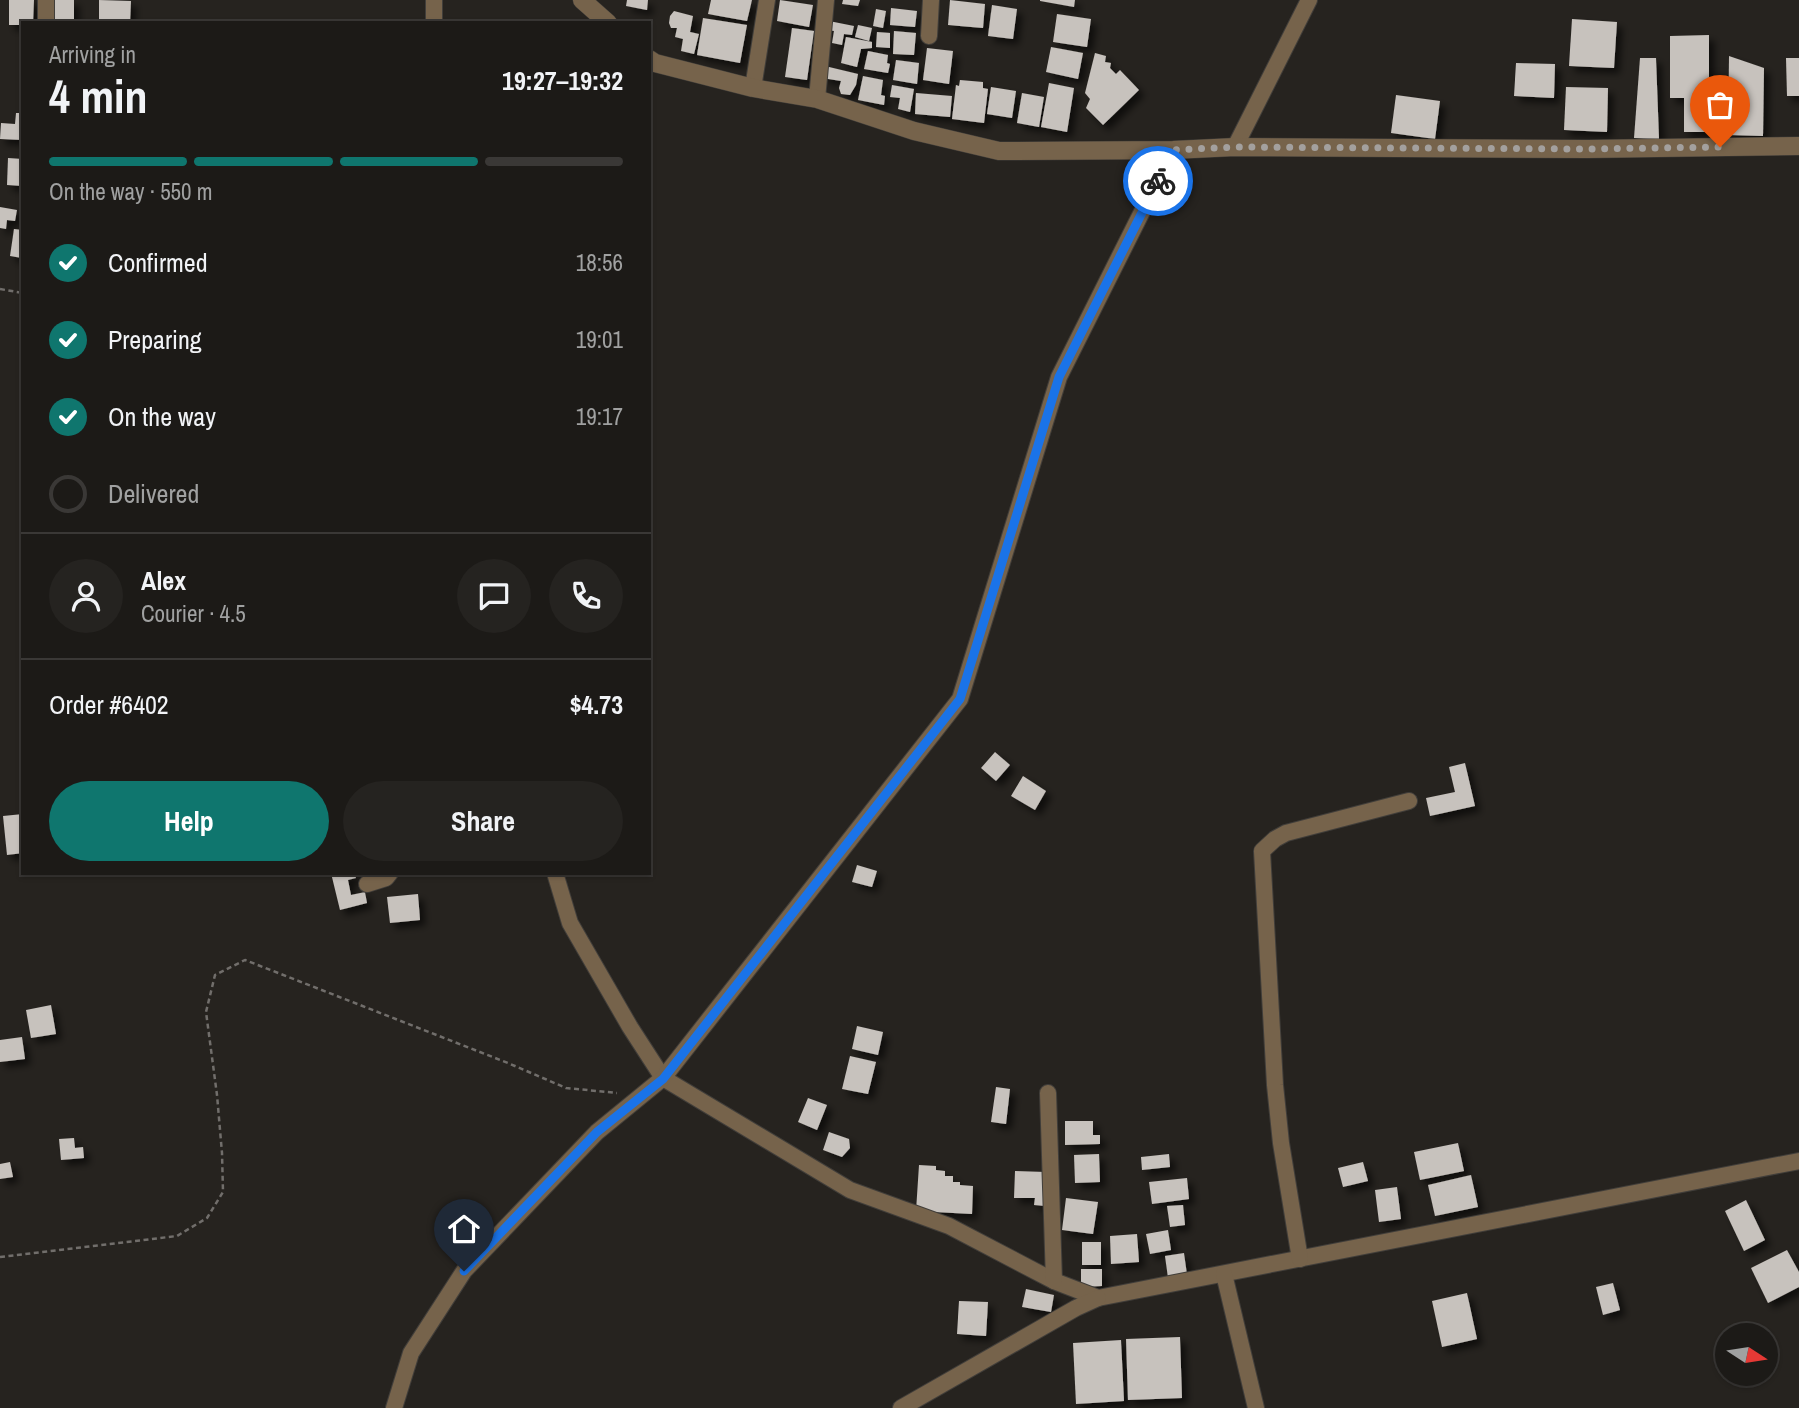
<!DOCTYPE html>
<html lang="en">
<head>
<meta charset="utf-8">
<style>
	:root { --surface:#1c1a17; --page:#252320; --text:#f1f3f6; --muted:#a0a1a1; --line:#3a3836; --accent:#0f766e }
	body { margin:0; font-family:"Archivo Narrow",sans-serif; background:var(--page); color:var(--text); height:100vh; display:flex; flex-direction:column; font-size:26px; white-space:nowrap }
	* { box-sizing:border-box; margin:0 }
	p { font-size:23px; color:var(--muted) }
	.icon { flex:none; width:38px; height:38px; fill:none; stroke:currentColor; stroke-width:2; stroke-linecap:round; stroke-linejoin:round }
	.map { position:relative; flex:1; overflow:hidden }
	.details { position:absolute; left:21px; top:21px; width:630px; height:854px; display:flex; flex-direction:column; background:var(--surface); border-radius:0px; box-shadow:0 2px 5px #0004,0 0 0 2px var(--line) }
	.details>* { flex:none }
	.needle { width:46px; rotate:102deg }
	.buttons { position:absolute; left:1715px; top:1323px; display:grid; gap:14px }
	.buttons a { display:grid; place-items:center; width:63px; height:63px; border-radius:50%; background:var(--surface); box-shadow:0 2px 5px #0004,0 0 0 2px var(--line); font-size:35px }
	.pin { position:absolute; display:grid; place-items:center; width:60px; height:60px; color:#fff; margin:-72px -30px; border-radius:50% 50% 50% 0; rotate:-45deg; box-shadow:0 0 7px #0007 }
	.pin .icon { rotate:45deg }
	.courier { position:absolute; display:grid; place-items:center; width:70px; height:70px; margin:-35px; border:5px solid #1a73e8; border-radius:50%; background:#fff; color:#222; box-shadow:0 2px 9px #0007 }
	.summary em { font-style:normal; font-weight:800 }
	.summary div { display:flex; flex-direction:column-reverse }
	.summary { display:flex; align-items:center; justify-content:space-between; height:119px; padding:0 28px }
	h1 { font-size:46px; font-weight:800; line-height:52px }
	.bar { display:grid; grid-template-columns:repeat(4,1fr); gap:10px 7px; align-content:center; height:84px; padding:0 28px }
	.bar i { height:9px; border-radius:5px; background:var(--line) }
	.bar .current { background:var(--accent) }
	.bar p { grid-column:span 4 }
	.line { display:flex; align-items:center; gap:18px; padding:0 28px; border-top:2px solid var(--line) }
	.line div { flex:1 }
	.round { display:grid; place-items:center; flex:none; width:74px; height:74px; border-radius:37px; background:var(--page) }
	ol { padding:0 28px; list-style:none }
	li { display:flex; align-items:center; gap:21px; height:77px }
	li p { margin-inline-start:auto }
	li .icon { padding:7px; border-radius:50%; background:var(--accent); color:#fff; stroke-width:4 }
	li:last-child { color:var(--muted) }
	li i { width:38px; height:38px; border:4px solid var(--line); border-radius:50% }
	.cta { display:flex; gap:14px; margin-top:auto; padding:14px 28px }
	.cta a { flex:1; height:80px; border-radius:42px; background:var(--accent); color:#fff; font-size:28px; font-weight:800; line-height:80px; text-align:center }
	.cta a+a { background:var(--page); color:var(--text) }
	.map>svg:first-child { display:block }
</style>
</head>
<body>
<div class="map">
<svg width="1799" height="1408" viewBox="0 0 1799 1408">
	<defs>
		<filter id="shadow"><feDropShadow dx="5.5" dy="5.5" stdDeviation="3.5" flood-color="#0009"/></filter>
	</defs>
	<rect width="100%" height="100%" fill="#26231f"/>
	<g fill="#c7c2bd" filter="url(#shadow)">
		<polygon points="9,0 34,0 33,23 23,23 23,25 9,25"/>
		<polygon points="49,0 74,0 74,23 49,22"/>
		<polygon points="99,0 131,1 130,23 99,23"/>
		<polygon points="627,0 648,0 647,10 626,6"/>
		<polygon points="711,0 752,0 747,21 708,14"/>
		<polygon points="780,0 813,5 809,27 777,21"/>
		<polygon points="843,0 860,0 858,6 842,4"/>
		<polygon points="950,0 985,4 983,28 948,25"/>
		<polygon points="1040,0 1075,0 1074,7 1040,1"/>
		<polygon points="992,5 1017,9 1013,39 988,36"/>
		<polygon points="891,8 917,11 915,27 890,25"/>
		<polygon points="876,9 886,11 883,28 873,26"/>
		<polygon points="674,11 693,16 690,32 699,34 694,54 681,51 683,39 675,37 677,28 671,28 669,23 670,16"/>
		<polygon points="1057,14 1091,19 1087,47 1053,42"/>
		<polygon points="703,18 747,25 740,63 697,55"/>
		<polygon points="1572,19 1617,22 1614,68 1569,66"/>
		<polygon points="829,21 854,26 852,35 844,34 842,45 832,43 834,31 827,30"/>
		<polygon points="858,25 872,28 869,41 855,37"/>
		<polygon points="792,28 814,31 807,80 785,77"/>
		<polygon points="894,31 916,33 914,55 893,54"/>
		<polygon points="877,32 890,33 890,48 876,47"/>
		<polygon points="1709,35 1709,132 1684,132 1684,98 1670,98 1670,36"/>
		<polygon points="846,37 872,42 872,48 861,49 857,67 841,63"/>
		<polygon points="1051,47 1083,53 1078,79 1046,72"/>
		<polygon points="927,48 953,51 949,84 923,80"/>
		<polygon points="868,51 888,55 887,63 890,64 888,73 864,69"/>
		<polygon points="1095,53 1106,56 1105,62 1111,63 1110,68 1116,74 1120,70 1139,90 1103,125 1086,108 1090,99 1085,93"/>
		<polygon points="1729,56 1764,68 1763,136 1728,135"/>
		<polygon points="1640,58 1656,58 1659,139 1634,138"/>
		<polygon points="1786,58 1799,58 1799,96 1787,96"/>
		<polygon points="896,60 919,63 917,84 893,80"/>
		<polygon points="1516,63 1555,64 1554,98 1514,96"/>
		<polygon points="825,66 858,74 856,85 850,95 841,94 839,88 841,81 822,78"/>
		<polygon points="863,76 883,80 881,95 885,96 884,105 858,100"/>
		<polygon points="960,80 983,82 983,88 988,89 984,123 952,119 956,85 959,86"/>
		<polygon points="1049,83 1074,88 1067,132 1041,127"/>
		<polygon points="892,85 914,89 910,112 898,109 900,98 890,97"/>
		<polygon points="991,87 1016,91 1012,118 987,114"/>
		<polygon points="1566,87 1608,88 1607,132 1564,130"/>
		<polygon points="916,93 952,96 950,117 915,114"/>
		<polygon points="1022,93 1044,97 1039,127 1017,123"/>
		<polygon points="1396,95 1440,101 1435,139 1391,133"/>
		<polygon points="16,113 23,113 23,140 0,139 1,123 15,124"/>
		<polygon points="8,158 23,159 23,186 7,185"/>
		<polygon points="0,207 17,210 15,221 7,220 6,229 0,228"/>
		<polygon points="14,229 23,230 22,258 10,256"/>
		<polygon points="995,752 1010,765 996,781 981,768"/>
		<polygon points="1465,763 1475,806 1430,816 1426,798 1455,792 1449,767"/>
		<polygon points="1023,776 1046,791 1035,810 1011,796"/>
		<polygon points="23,814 23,853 7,855 3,816"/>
		<polygon points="857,865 877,871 872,887 852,882"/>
		<polygon points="331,873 354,873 356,878 348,880 351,895 365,892 367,903 340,910"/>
		<polygon points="418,894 420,920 390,923 387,897"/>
		<polygon points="51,1005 56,1034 31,1038 26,1010"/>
		<polygon points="857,1026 883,1032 878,1055 852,1049"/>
		<polygon points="22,1037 25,1059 0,1062 0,1040"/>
		<polygon points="850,1056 876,1062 868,1094 842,1089"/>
		<polygon points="996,1087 1010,1089 1006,1124 991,1122"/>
		<polygon points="808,1098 827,1105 817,1130 798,1122"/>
		<polygon points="1065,1121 1093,1121 1093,1135 1100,1135 1100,1144 1065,1145"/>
		<polygon points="829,1132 849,1139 850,1148 842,1157 823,1150"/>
		<polygon points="74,1138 75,1148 83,1147 84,1158 61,1160 59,1139"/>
		<polygon points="1458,1143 1464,1171 1420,1180 1414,1152"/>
		<polygon points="1099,1154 1100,1182 1075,1183 1074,1155"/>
		<polygon points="1169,1154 1170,1167 1142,1170 1141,1157"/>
		<polygon points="10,1162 13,1177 0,1179 0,1164"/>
		<polygon points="1363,1162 1368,1181 1343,1187 1338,1168"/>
		<polygon points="919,1165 936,1166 936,1170 945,1171 945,1176 953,1176 953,1182 960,1182 960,1185 973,1186 972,1214 916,1211"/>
		<polygon points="1015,1171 1046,1172 1045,1206 1034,1205 1035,1198 1014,1198"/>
		<polygon points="1471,1175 1478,1207 1435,1216 1428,1185"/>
		<polygon points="1187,1178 1189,1199 1152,1204 1149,1182"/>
		<polygon points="1397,1187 1401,1219 1379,1222 1375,1190"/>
		<polygon points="1066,1198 1098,1202 1093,1234 1062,1230"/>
		<polygon points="1746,1200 1765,1240 1744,1251 1725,1211"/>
		<polygon points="1183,1205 1185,1225 1170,1227 1167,1206"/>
		<polygon points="1168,1230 1171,1250 1150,1254 1146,1234"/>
		<polygon points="1137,1234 1139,1262 1111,1264 1110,1236"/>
		<rect x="1082" y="1242" width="19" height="23"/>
		<polygon points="1787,1250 1799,1272 1799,1287 1768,1303 1751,1268"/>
		<polygon points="1184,1253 1187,1275 1168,1278 1165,1256"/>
		<polygon points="1081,1269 1102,1269 1102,1286 1081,1287"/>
		<polygon points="1613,1283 1620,1310 1603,1315 1596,1287"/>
		<polygon points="1026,1289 1054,1295 1051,1312 1022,1307"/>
		<polygon points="1467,1293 1477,1339 1442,1347 1432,1301"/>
		<polygon points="959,1301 988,1302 986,1336 957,1334"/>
		<polygon points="1180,1337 1182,1398 1128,1400 1126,1339"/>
		<polygon points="1121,1340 1124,1401 1076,1404 1073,1343"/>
	</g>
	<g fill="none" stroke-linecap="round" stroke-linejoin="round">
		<g stroke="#413e3a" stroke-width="18">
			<g id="minor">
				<polyline points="434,0 434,23"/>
				<polyline points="46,23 46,0"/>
				<polyline points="929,36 931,0"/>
				<polyline points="753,88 767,0"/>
				<polyline points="817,99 826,0"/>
				<polyline points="1235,147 1309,0"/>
				<polyline points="555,873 570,923 630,1027 663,1078 850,1190 949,1226 1054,1281 1098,1298 1799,1161"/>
				<polyline points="367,884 386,878 390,873"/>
				<polyline points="1048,1093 1054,1281"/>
				<polyline points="1300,1259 1281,1143 1275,1085 1262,851 1275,839 1286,833 1409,801"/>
				<polyline points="1224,1274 1256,1408"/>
				<polyline points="394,1408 411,1353 464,1271 597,1132 663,1078 960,699 1059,377 1173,150"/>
				<polyline points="901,1408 1076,1308 1098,1298"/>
			</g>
		</g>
		<g stroke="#413e3a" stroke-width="19">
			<g id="tertiary">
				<polyline points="582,0 608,23"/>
				<polyline points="649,59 655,63 753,88 817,99 914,131 999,151 1173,150 1235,147 1588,149 1799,146"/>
			</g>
		</g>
		<g stroke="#716e6b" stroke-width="2.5" stroke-dasharray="5 3.5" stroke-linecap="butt">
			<polyline points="0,289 23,293"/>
			<polyline points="0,1257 177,1236 207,1218 223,1192 222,1153 217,1095 206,1012 215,975 245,960 508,1063 566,1088 617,1093"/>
		</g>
		<use href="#minor" stroke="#76634b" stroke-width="16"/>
		<use href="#tertiary" stroke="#76634b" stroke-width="18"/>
	</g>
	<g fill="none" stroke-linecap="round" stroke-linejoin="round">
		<polyline stroke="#a3a09e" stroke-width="7" stroke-dasharray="0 12.6" points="1158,181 1173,150 1235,147 1588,149 1720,147"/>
		<polyline stroke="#1a73e8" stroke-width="9" points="464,1271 597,1132 663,1079 960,699 1059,377 1158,181"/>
	</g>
</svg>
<div class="buttons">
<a><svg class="needle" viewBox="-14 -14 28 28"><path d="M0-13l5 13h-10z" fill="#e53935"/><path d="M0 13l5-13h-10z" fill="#a0a1a1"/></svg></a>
</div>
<div class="pin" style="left:1720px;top:147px;background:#ea580c"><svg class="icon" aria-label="bag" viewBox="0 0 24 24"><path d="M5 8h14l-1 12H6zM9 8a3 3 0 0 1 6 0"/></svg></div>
<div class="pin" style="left:464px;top:1271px;background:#1f2937"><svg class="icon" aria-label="home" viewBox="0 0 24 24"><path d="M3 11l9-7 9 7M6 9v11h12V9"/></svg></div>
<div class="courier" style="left:1158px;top:181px"><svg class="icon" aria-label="bike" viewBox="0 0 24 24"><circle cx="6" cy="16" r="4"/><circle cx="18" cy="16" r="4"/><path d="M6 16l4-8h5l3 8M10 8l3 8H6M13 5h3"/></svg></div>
<section class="details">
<div class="summary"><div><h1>4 min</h1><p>Arriving in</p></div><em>19:27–19:32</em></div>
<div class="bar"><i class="current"></i><i class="current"></i><i class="current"></i><i></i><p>On the way · 550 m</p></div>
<ol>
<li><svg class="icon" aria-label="check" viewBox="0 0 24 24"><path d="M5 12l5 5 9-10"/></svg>Confirmed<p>18:56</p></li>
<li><svg class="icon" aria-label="check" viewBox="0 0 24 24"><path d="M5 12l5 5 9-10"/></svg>Preparing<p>19:01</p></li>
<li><svg class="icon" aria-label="check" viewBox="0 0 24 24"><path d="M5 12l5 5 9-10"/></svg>On the way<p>19:17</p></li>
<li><i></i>Delivered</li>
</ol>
<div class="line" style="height:126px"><a class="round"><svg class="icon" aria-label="person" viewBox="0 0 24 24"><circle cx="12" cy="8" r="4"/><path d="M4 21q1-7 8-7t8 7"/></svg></a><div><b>Alex</b><p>Courier · 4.5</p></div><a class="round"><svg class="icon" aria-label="chat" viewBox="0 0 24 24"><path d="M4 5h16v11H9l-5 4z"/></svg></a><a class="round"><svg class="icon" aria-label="phone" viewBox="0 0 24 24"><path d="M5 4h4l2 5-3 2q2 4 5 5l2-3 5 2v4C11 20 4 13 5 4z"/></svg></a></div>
<div class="line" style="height:91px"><div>Order #6402</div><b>$4.73</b></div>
<div class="cta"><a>Help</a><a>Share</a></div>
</section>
</div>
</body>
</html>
